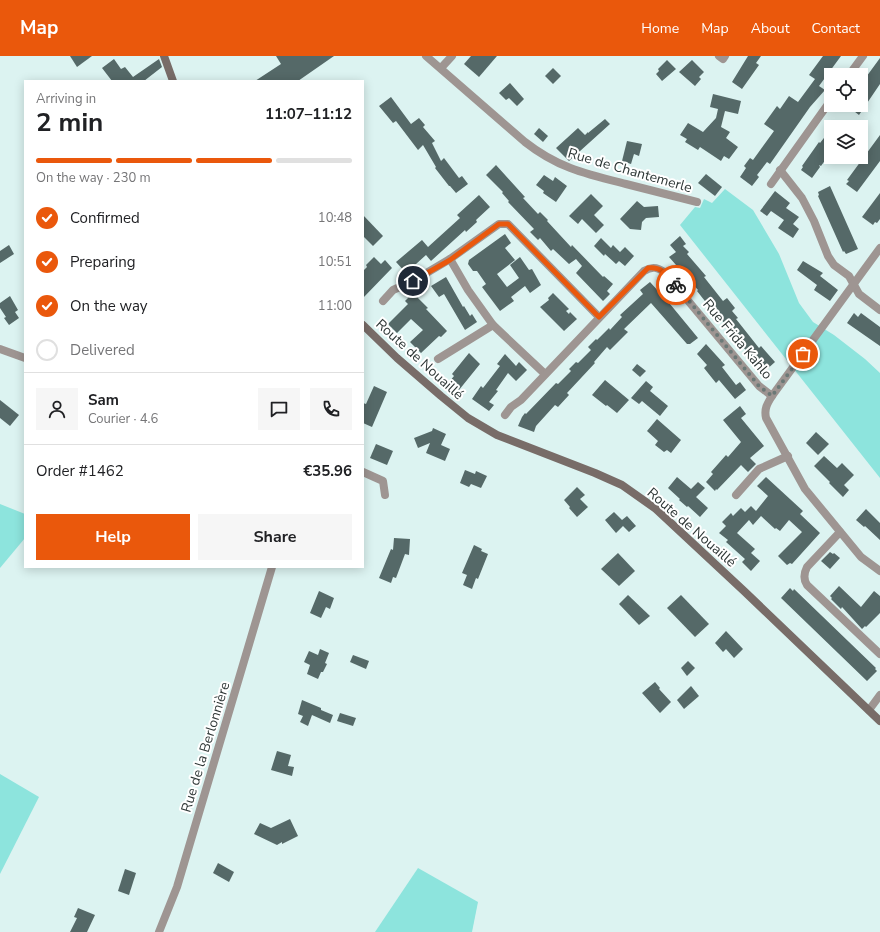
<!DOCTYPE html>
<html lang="en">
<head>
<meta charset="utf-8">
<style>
	:root { --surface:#fff; --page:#f6f6f6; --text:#202124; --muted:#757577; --line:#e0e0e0; --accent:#ea580c }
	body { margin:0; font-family:"Nunito Sans",sans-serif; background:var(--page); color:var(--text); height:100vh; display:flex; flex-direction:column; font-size:15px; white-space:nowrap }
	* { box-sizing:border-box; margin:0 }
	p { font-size:13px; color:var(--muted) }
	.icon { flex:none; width:22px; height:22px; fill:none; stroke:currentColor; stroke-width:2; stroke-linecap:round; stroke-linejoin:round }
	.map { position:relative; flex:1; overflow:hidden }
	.panel { position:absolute; left:24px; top:24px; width:340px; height:488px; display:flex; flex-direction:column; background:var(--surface); border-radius:0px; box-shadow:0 2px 10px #0003 }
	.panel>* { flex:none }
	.tools { position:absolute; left:824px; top:12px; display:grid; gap:8px }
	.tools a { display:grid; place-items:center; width:44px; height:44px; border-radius:0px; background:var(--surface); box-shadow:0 2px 10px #0003; font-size:20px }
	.pin { position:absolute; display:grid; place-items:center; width:34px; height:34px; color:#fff; margin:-17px; border:2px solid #fff; border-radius:50%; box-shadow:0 1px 4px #0007 }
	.courier { position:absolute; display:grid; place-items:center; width:40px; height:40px; margin:-20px; border:3px solid #ea580c; border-radius:50%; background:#fff; color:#222; box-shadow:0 1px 5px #0007 }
	.overview em { font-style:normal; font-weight:700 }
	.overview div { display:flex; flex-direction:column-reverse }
	.overview { display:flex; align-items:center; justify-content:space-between; height:68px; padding:0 12px }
	h1 { font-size:26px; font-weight:700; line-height:30px }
	.bar { display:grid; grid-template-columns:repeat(4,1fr); gap:6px 4px; align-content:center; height:48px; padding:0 12px }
	.bar i { height:5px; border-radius:3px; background:var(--line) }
	.bar .selected { background:var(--accent) }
	.bar p { grid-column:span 4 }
	.line { display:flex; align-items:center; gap:10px; padding:0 12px; border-top:1px solid var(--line) }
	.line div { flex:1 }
	.round { display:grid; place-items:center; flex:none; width:42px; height:42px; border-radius:0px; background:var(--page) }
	ol { padding:0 12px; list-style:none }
	li { display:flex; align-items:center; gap:12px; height:44px }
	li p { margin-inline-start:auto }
	li .icon { padding:4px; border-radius:50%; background:var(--accent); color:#fff; stroke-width:4 }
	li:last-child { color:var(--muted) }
	li i { width:22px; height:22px; border:2px solid var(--line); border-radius:50% }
	.primary-button { display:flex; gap:8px; margin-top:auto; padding:8px 12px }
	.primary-button a { flex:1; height:46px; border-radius:0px; background:var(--accent); color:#fff; font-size:16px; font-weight:700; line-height:46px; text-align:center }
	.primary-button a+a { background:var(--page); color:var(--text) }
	header { display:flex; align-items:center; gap:24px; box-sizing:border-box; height:56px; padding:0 20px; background:var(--accent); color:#fff }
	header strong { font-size:19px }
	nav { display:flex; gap:22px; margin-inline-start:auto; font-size:14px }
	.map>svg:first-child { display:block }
</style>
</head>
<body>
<header>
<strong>Map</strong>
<nav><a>Home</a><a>Map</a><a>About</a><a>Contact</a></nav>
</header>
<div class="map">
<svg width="880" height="876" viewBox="0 0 880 876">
	<rect width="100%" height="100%" fill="#dcf3f1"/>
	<g fill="#8de4dd">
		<polygon points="725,133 753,154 779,198 799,247 813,266 834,279 865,303 880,317 880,422 680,169 695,151 700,152 704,143 712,147"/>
		<polygon points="0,448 25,458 25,482 0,512"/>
		<polygon points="0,718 39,741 0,818"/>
		<polygon points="418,812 478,846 472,876 375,876"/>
	</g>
	<g fill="#556968">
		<polygon points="70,0 92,0 77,11"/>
		<polygon points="276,0 334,0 298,25 255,25 281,8"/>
		<polygon points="471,0 497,0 479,21 464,8"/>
		<polygon points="748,0 761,0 756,7 759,9 742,33 732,26"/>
		<polygon points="823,0 841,0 819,30 825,34 810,51 770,108 767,106 757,119 759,121 752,130 740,121 746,112 744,110 750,102 753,104 774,75 764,68 777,50 780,53 789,40 798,46 815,23 809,19"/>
		<polygon points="880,2 880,28 859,59 846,49 861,49 861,28"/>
		<polygon points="114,3 121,13 125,11 133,21 159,3 162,11 144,25 112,25 102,12"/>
		<polygon points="667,4 676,13 662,25 656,18 659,15 658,13"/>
		<polygon points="692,4 704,16 699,21 701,23 695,30 679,16"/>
		<polygon points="553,12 561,20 553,28 545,20"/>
		<polygon points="510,27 524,43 517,50 509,42 506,44 499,37"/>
		<polygon points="713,38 741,45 738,58 725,55 721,71 730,76 726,82 738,91 729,103 724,100 721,105 700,91 698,94 685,86 687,83 680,79 688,67 703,76 716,62 718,53 710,51"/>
		<polygon points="391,41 411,68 419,62 425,69 423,71 435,85 432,87 441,105 444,102 459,122 462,120 468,128 456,137 450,130 449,130 435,112 436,111 423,89 418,94 396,65 393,67 379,50"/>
		<polygon points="605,63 610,68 569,105 556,92 578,72 585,79 588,76 588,77"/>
		<polygon points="539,72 548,80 543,86 534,78"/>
		<polygon points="831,73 831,96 821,110 819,109 820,111 812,122 801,114 803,111 802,110 819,86 820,87"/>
		<polygon points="880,79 880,105 857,136 846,128 849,125 847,124"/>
		<polygon points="627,85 642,88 639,100 634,98 631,108 622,105"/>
		<polygon points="496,109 525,141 523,142 538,158 540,156 548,164 547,165 571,191 572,189 603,221 604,220 613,228 607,235 610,238 603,245 576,217 582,210 576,203 569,208 553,193 551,195 540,182 538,184 530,176 534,173 508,146 509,145 502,137 503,136 486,119"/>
		<polygon points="706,118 722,131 715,140 698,127"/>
		<polygon points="544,119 553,125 555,121 567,130 556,146 543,137 544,135 536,129"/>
		<polygon points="830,130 858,193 846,198 844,195 843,196 818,140 819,139 818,136"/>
		<polygon points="775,135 790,147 786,152 799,161 793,168 799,173 793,182 778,172 784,164 771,155 767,160 760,155"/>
		<polygon points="880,137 880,163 877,167 875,166 873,169 862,161"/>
		<polygon points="591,138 603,150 594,159 604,169 596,177 582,163 578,168 569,160"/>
		<polygon points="479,139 490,151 476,164 477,166 466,176 465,174 431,205 426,199 406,217 396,206 422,184 428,191 460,162 457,159"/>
		<polygon points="637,145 644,151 658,150 659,161 646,162 642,166 641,174 630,173 620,163"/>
		<polygon points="363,159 383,180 373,190 363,180"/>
		<polygon points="505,178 511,187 505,192 515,204 497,218 507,231 519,222 510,209 520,201 529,214 532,213 541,229 530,237 525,230 511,241 514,245 500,255 482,231 486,228 477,215 473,215 468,208 469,204"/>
		<polygon points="680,180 686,188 683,190 689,196 687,198 706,220 704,221 723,245 727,242 735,252 732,255 738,262 736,263 759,292 761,290 775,306 765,315 742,290 741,291 733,282 736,280 708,249 697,235 698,234 669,201 676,196 670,189"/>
		<polygon points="601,182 611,192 613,189 620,196 625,191 634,200 625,210 619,205 616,208 605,198 604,200 594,190"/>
		<polygon points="9,189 14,198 0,207 0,195"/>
		<polygon points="374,201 381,208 385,204 392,212 363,242 363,215 367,211 366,209"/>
		<polygon points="803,205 823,217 820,220 838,234 830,245 814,234 817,229 797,214"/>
		<polygon points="446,221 463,251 464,250 470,260 472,258 477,266 465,274 444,238 439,241 431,230"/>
		<polygon points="650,226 670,248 698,282 690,288 687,288 651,247 624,273 628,276 610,294 607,291 594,306 595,307 567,337 569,339 558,351 555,349 536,370 534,376 518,370 522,361 525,357 526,358 556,327 558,328 571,315 569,313 576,306 578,307 591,294 588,291 596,283 597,284 609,272 610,274 622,261 620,259 643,238 640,234"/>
		<polygon points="413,237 428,252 426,253 447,275 441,281 439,280 421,297 410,286 423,274 411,263 397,277 388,268 408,248 405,245"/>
		<polygon points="553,237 569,253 566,255 569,258 570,256 577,263 564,275 540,251 549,244 548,242"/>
		<polygon points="10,240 18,254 15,256 19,262 9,269 4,262 6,261 0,252 0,247"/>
		<polygon points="854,257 858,261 861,257 880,271 880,290 847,267"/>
		<polygon points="706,288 725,309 722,311 736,329 740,326 746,334 735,343 719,324 716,327 704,312 707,309 697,298"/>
		<polygon points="469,297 480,308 459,334 449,326 454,320 452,318"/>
		<polygon points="505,298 516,310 519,306 527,314 516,325 508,317 496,334 498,335 489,346 494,349 489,355 472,343 481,330 483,332 500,310 497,308"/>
		<polygon points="637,308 646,315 640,321 632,314"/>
		<polygon points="605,324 629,344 617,357 607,349 606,350 592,339"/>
		<polygon points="646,325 653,331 650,335 668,350 660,360 642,345 639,348 631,342"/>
		<polygon points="374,330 387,336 372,371 363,367 363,347 366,348"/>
		<polygon points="0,344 19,359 10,370 0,362"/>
		<polygon points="740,350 746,358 741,362 764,390 750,402 756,408 748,416 741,409 717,434 716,433 715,435 706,426 713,418 711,416 726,399 728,401 741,386 723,364"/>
		<polygon points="657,363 681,384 671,397 667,394 664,396 655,389 658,385 647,375"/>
		<polygon points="433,372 446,378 441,389 450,393 445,405 426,397 430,387 418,392 414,382 432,375"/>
		<polygon points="816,376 829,388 818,399 806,387"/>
		<polygon points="376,388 393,395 387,409 370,402"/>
		<polygon points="824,400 837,412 842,407 854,419 844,429 849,434 843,441 829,427 830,426 814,410"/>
		<polygon points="465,414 475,418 476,415 487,420 481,432 471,428 469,431 460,427"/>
		<polygon points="677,421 691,433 698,426 705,432 696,441 708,452 700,461 688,450 687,451 679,444 680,443 668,432"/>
		<polygon points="766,421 803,455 800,458 820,477 792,508 790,507 787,509 778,500 802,476 789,464 780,475 776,472 775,473 761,460 753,469 749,464 737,477 755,493 751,497 760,505 751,515 742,506 745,503 726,486 728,484 719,477 726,470 722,466 731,457 733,460 741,452 745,456 751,450 756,455 768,440 757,430"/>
		<polygon points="577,431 585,439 580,443 588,451 577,461 569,452 570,451 564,444"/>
		<polygon points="866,453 880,467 880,484 865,470 864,471 856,464"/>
		<polygon points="614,456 622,464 627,460 636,470 629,476 623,470 616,477 605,464"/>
		<polygon points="394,482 410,483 409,499 405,498 396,522 393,521 391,527 379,522 391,493 393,494"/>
		<polygon points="474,489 482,493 481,495 488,498 478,523 476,522 472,533 463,529 467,519 462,517"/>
		<polygon points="830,496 833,498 834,497 840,502 830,513 821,505"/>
		<polygon points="618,497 635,515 619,530 601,513"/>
		<polygon points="839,530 861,551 874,535 880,540 880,557 866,571 865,570 862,573 842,551 841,553 831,543 832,542 830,540"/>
		<polygon points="790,532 793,535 794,533 876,612 875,613 877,615 867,625 781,542"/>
		<polygon points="319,535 334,542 330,553 326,551 321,562 310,557"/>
		<polygon points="628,539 650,560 639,569 619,548"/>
		<polygon points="681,539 709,568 695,581 667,552"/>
		<polygon points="726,575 743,593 734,602 726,593 723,596 715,587"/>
		<polygon points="320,593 329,597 325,607 327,608 323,616 321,616 318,623 307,618 310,609 304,606 309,595 318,599"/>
		<polygon points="353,599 369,605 366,613 350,606"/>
		<polygon points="688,605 695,612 687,620 681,612"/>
		<polygon points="655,626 660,632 659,633 671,646 660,657 642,637"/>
		<polygon points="691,630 699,640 684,653 677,644"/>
		<polygon points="302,644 321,652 321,654 333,659 330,667 312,659 308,670 300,666 303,660 298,658"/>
		<polygon points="340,657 356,662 353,670 337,665"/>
		<polygon points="277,695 291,699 288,710 294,711 292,720 271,714"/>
		<polygon points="290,763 298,780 282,788 282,786 277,789 254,778 260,767 271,772"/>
		<polygon points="218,807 234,816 229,826 213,817"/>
		<polygon points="125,813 136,817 129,839 118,835"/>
		<polygon points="78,852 95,859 87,876 70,876 77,862 74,861"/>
	</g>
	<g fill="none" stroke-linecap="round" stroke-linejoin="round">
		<g stroke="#9e9592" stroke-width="8">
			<path d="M426,0L525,86C558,112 586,118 626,128C649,134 673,140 697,146"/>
			<polyline points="719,0 723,3 725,0"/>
			<polyline points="441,12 452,0"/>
			<polyline points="849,19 863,0"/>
			<polyline points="780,114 802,142 814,165 828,200 834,209 849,220 859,238 880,254"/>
			<polyline points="771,128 831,44"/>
			<path d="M880,192L772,340C767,348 764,353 766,362L805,433L861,501L880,515"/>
			<polyline points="450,203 468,234 493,269 545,318"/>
			<polyline points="383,245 393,234 413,225 450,203 499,168 508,168 599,261"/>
			<polyline points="0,293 25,302"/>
			<polyline points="438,303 493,269"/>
			<path d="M505,359L511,351L521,344L644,215C652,210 658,211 665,217L759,330L772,340"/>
			<polyline points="363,416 383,425 385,439"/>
			<polyline points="736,439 759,413 788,400"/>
			<path d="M840,476L807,511C804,517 803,523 807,529L880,598"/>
			<polyline points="869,654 880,639"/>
			<polyline points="159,876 177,831 272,511"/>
		</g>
		<g stroke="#786c68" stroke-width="8">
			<polyline points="164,0 173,25"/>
			<polyline points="363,269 397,302 441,340 468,362 497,379 595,417 622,429 656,453 744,535 880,665"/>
		</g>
	</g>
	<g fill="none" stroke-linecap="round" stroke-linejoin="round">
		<polyline stroke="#6b7977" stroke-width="4" stroke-dasharray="0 7.2" points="676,229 759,330 772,340 803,298"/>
		<path stroke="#ea580c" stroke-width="5" d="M413,225L450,204L499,168H508L599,261L648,212C662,210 668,220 676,229"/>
	</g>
	<g text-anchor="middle" stroke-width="4" stroke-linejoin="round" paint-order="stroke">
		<g font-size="14" fill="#2e3736" stroke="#fff">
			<text transform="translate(630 114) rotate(16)" y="5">Rue de Chantemerle</text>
			<text transform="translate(738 283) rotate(50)" y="5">Rue Frida Kahlo</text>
			<text transform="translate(420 303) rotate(42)" y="5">Route de Nouaillé</text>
			<text transform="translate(692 471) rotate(41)" y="5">Route de Nouaillé</text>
			<text transform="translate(205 691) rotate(-73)" y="5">Rue de la Berlonnière</text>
		</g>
	</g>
</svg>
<div class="tools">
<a><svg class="icon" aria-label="locate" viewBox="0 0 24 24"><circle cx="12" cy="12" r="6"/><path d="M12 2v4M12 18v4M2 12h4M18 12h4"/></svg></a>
<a><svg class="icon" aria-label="layers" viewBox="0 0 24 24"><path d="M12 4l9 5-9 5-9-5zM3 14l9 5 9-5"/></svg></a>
</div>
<div class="pin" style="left:803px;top:298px;background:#ea580c"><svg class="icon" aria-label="bag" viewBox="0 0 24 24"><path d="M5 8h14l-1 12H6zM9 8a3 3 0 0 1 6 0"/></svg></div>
<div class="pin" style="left:413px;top:225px;background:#1f2937"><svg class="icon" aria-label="home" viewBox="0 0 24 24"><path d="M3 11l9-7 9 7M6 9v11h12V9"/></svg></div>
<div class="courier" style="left:676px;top:229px"><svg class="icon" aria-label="bike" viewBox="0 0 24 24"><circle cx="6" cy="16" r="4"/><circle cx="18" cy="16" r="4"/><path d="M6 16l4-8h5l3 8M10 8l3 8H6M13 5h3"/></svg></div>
<section class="panel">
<div class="overview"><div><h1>2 min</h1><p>Arriving in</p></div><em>11:07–11:12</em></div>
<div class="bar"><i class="selected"></i><i class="selected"></i><i class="selected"></i><i></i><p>On the way · 230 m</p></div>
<ol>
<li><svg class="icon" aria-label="check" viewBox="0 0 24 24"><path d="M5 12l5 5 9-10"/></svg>Confirmed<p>10:48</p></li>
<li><svg class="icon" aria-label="check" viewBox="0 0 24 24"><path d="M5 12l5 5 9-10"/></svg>Preparing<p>10:51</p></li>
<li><svg class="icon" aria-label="check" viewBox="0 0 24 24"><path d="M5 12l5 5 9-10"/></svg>On the way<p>11:00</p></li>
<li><i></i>Delivered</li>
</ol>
<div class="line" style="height:72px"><a class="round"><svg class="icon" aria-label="person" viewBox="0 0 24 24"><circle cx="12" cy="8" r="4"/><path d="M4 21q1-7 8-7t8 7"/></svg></a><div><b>Sam</b><p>Courier · 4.6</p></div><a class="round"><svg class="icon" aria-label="chat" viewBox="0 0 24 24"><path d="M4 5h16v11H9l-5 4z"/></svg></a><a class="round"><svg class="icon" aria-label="phone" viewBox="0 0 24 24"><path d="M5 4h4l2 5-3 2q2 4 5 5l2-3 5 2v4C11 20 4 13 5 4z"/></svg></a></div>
<div class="line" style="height:52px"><div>Order #1462</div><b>€35.96</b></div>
<div class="primary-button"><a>Help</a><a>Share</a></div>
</section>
</div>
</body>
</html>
